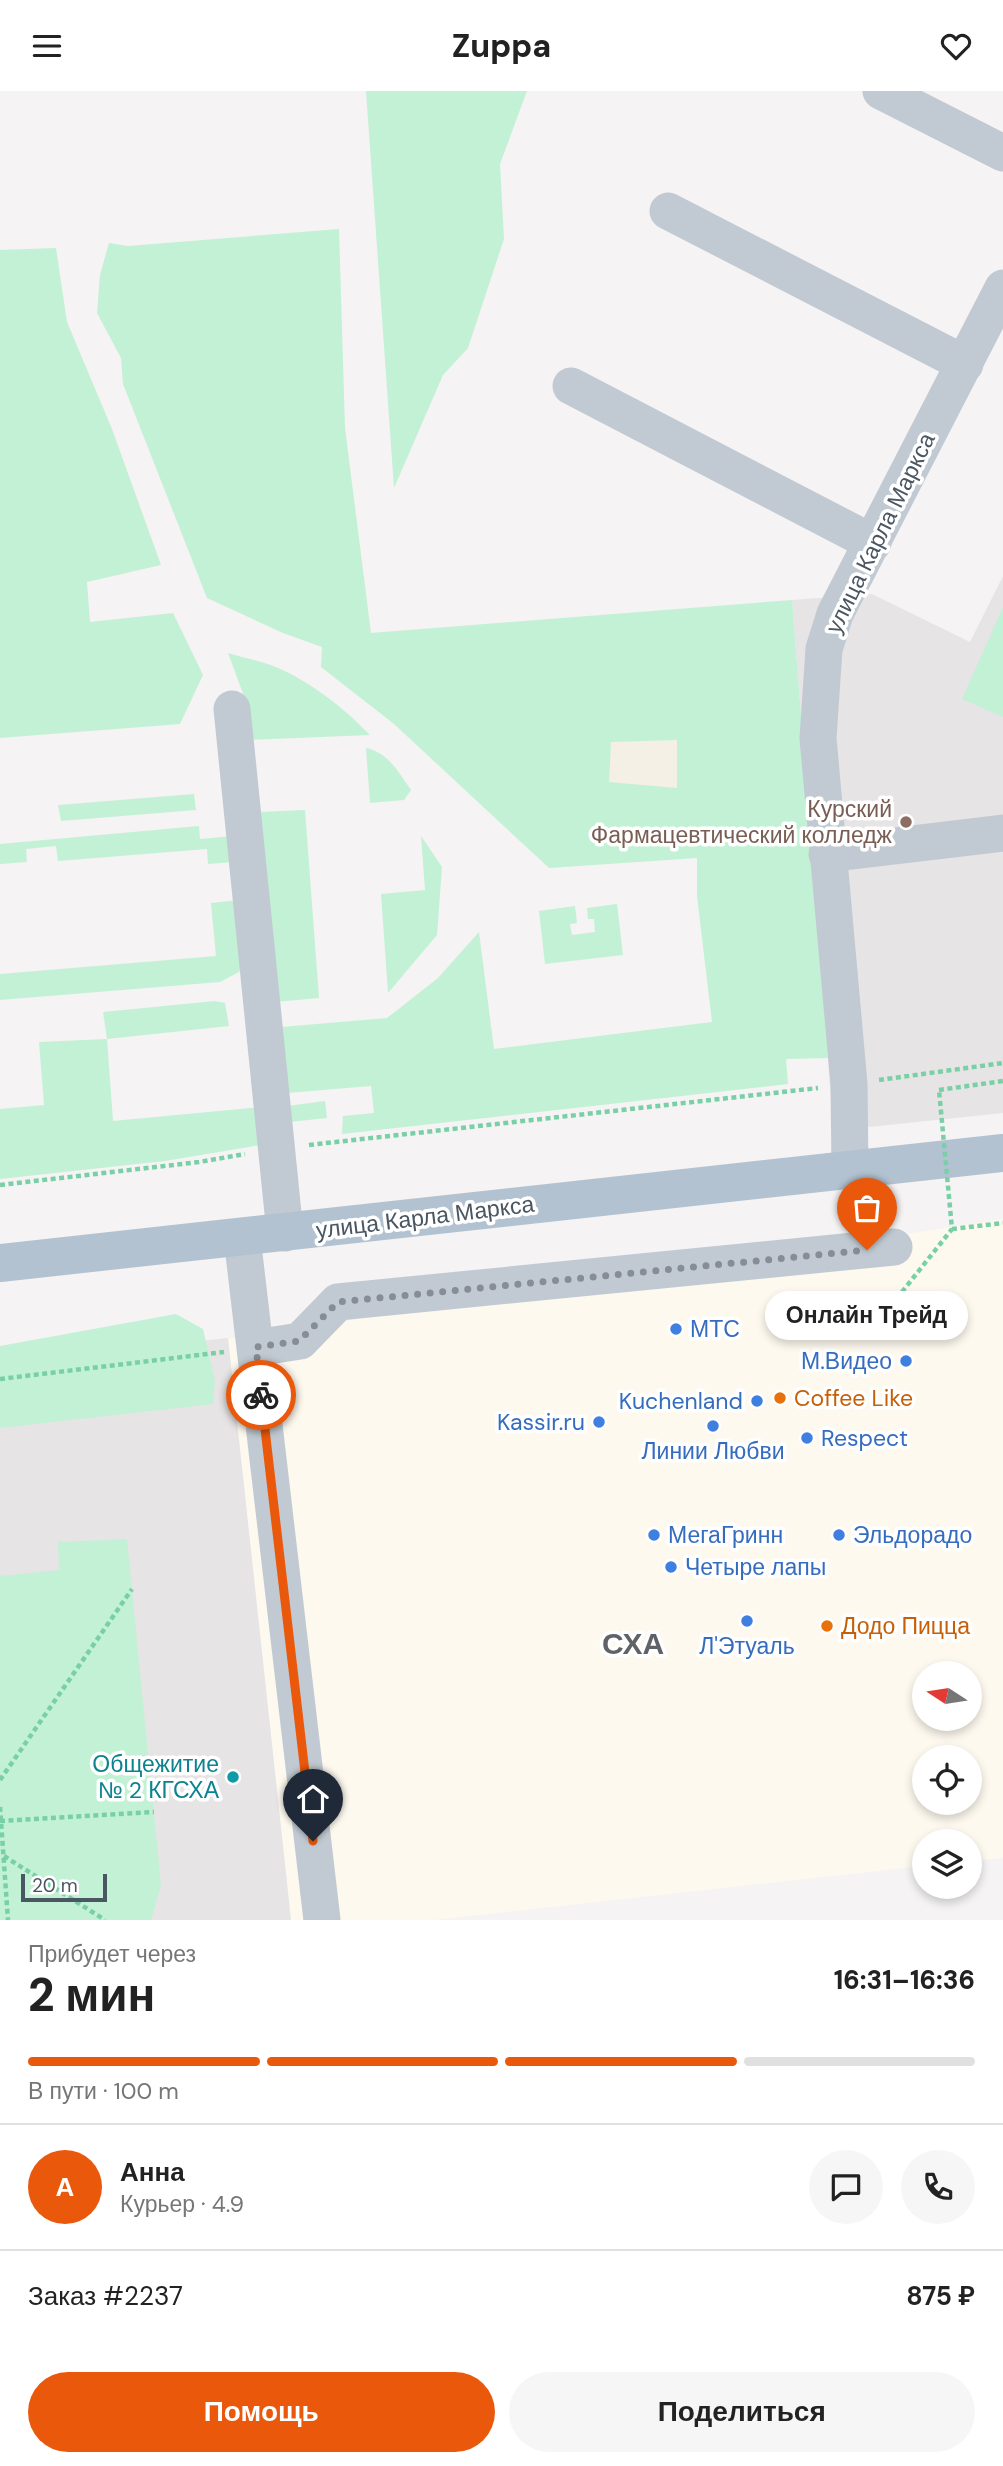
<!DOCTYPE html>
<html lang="ru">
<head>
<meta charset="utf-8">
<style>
	:root { --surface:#fff; --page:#f6f6f6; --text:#222; --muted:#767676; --line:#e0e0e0; --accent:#ea580c }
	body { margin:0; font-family:"DM Sans",sans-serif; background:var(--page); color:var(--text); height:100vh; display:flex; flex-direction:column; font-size:26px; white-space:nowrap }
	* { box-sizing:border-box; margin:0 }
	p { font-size:23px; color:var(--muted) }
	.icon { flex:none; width:38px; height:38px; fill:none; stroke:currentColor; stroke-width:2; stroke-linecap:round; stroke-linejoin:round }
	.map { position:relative; height:1829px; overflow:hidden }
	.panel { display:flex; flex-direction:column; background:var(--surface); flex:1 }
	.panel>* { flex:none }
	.needle { width:46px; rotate:282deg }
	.fabs { position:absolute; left:912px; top:1570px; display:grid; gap:14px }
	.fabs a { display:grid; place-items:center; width:70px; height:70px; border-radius:50%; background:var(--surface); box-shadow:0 4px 10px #0003; font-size:35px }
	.scale { position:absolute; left:21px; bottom:18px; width:86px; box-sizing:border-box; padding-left:7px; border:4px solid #4a5661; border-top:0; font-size:19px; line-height:24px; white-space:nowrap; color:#4a5661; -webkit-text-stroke:5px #fff; paint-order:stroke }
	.pin { position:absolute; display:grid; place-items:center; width:60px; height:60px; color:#fff; margin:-72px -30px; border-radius:50% 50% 50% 0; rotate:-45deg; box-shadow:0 0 7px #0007 }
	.pin .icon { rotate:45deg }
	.courier { position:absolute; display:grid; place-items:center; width:70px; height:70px; margin:-35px; border:5px solid #ea580c; border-radius:50%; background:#fff; color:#222; box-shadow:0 2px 9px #0007 }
	.bubble { position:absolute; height:49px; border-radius:24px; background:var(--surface); box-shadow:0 4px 10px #0003; font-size:23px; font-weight:800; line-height:49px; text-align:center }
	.overview em { font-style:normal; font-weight:800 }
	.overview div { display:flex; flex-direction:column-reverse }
	.overview { display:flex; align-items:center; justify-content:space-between; height:119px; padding:0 28px }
	h1 { font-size:46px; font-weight:800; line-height:52px }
	.bar { display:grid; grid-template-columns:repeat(4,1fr); gap:10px 7px; align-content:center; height:84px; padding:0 28px }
	.bar i { height:9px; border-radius:5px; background:var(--line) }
	.bar .selected { background:var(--accent) }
	.bar p { grid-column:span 4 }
	.line { display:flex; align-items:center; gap:18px; padding:0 28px; border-top:2px solid var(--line) }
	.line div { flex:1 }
	.round { display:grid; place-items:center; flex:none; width:74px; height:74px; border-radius:37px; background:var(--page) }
	.cta { display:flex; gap:14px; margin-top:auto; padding:14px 28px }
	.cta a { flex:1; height:80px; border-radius:42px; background:var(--accent); color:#fff; font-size:28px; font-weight:800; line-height:80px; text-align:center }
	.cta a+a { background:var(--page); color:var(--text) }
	header { display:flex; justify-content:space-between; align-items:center; height:91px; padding:0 28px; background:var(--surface); font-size:32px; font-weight:800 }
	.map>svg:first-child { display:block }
</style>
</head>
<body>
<header><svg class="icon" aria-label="menu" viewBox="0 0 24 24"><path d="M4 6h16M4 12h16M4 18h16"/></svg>Zuppa<svg class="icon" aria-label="heart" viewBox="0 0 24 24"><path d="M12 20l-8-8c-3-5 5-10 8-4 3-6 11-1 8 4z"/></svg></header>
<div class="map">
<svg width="1003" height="1829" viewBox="0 0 1003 1829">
	<rect width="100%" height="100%" fill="#f5f3f3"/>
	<path fill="#fdf9ef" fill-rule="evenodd" d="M1003,1128V1767L970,1770V1750H924V1775L433,1829H291L228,1248ZM924,1582H970V1628H924ZM924,1666H970V1712H924Z"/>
	<g fill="#e6e4e5">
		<polygon points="1003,485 1003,1022 869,1036 831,1008 792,509 872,503 970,551"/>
		<polygon points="228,1247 291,1829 0,1829 0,1272"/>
	</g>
	<g fill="#c3f1d5">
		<polygon points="366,0 527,0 500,73 504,148 468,257 443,284 394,397"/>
		<polygon points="339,138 345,337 371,542 792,509 828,967 786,968 788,993 342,1043 343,1025 374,1022 371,995 287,1002 281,936 387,927 438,887 479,841 494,958 712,931 697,805 697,767 549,777 394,633 321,576 322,556 283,542 207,507 123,293 121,267 97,222 100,184 109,152 128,155"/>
		<polygon points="56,157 67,231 112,338 161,474 87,491 90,531 173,522 203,584 180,633 0,647 0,159"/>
		<polygon points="1003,516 1003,626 962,608"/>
		<path d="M228,562C244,567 261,570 276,576C311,591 344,617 370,644L251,649L248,616Z"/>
		<path d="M366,657C389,662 398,681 411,699L404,709L370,712Z"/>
		<polygon points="194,703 196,719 61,730 58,714"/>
		<polygon points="305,719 319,907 275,911 258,721"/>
		<polygon points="199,735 200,748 232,745 234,771 208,773 207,758 58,770 56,755 26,758 27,771 0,773 0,753"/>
		<polygon points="421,745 442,776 437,844 388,902 381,803 425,799"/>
		<polygon points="240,809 245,871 239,881 220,891 0,909 0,883 216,865 211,812"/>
		<polygon points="617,813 623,864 545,873 539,820 575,815 577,832 570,833 572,844 595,841 594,828 588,828 587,817"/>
		<polygon points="215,910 225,912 229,935 107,948 113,1030 261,1016 266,1053 165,1070 0,1088 0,1018 44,1014 39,951 107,948 103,921"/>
		<polygon points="325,1010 327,1027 289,1031 287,1015"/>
		<polygon points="176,1223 203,1238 215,1290 213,1313 0,1337 0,1255"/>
		<polygon points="127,1448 161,1794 151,1829 0,1829 0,1734 2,1730 0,1727 0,1485 59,1479 58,1451"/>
	</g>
	<polygon fill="#f5f0e5" points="677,649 677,697 609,691 611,651"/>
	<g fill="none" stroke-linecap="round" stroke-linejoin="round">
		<g stroke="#7ad0a6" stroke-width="4.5" stroke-dasharray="5 3.5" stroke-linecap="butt">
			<polyline points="879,989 1003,972"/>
			<polyline points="939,999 1003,990"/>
			<polyline points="309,1054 818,997"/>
			<polyline points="0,1094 199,1071 245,1063"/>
			<polyline points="952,1138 1003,1132"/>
			<polyline points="0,1288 224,1261"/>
			<polyline points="0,1689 132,1498"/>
			<polyline points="0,1716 8,1829"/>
			<polyline points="0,1730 154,1721"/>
			<polyline points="4,1765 105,1829"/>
		</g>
		<g stroke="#c1cad2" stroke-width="37">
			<polyline points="881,0 1003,62"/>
			<polyline points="668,120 965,273"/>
			<polyline points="571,295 873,452"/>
			<polyline points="232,618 285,1142"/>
			<polyline points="827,763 1003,742"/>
			<polyline points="850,1079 849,993 818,647 824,558 835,523 1003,197"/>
			<polyline points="242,1146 322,1829"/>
			<polyline points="256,1257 300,1250 338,1211 894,1156"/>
		</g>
		<polyline stroke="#b3c2d1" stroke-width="38" points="0,1172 1003,1062"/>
		<polyline stroke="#7ad0a6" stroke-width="4.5" stroke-dasharray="5 3.5" stroke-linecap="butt" points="902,1201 952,1138 939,999"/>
	</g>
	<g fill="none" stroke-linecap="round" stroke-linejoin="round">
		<polyline stroke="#868d94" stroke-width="7" stroke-dasharray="0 12.6" points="261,1304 256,1256 299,1250 338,1211 867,1159"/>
		<polyline stroke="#ea580c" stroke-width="9" points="261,1304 313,1750"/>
	</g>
	<circle fill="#8d6e63" stroke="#fff" stroke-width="2.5" cx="906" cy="731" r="7"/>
	<g fill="#3f7fe0" stroke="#fff" stroke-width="2.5">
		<circle cx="676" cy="1238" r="7"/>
		<circle cx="906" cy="1270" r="7"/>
		<circle cx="757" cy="1310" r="7"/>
		<circle cx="599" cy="1331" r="7"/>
		<circle cx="713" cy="1335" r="7"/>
		<circle cx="807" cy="1347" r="7"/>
		<circle cx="654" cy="1444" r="7"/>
		<circle cx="839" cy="1444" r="7"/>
		<circle cx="671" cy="1476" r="7"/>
		<circle cx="747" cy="1530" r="7"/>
	</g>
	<g fill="#e8710a" stroke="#fff" stroke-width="2.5">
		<circle cx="780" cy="1307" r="7"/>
		<circle cx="827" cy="1535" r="7"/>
	</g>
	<circle fill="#0f9aa8" stroke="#fff" stroke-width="2.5" cx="233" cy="1686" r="7"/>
	<g text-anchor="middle" stroke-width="7" stroke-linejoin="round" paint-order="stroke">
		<g font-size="23" fill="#4a5661" stroke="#fff">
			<text transform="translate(880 442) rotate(-64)" y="8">улица Карла Маркса</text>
			<text transform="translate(425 1126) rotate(-7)" y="8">улица Карла Маркса</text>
		</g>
		<g font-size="23" fill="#785e54" stroke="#fff" text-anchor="end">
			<text x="892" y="726">Курский<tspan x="892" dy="26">Фармацевтический колледж</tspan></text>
		</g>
		<g font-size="23" fill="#366cbe" stroke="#fff" text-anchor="start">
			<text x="690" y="1246">МТС</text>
			<text x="892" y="1278" text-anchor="end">М.Видео</text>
			<text x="743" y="1318" text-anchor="end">Kuchenland</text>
			<text x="585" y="1339" text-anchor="end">Kassir.ru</text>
			<text x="821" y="1355">Respect</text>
			<text x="713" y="1368" text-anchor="middle">Линии Любви</text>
			<text x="668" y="1452">МегаГринн</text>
			<text x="853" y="1452">Эльдорадо</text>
			<text x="685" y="1484">Четыре лапы</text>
			<text x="747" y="1563" text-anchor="middle">Л'Этуаль</text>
		</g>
		<g font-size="23" fill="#c56008" stroke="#fff" text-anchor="start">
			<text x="794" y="1315">Coffee Like</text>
			<text x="841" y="1543">Додо Пицца</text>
		</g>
		<g font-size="23" fill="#0d838f" stroke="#fff" text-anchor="end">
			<text x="219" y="1681">Общежитие<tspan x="219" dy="26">№ 2 КГСХА</tspan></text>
		</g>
		<g font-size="30" font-weight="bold" fill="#5f6368" stroke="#fff">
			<text x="633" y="1563">СХА</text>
		</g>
	</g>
</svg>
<div class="fabs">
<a><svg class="needle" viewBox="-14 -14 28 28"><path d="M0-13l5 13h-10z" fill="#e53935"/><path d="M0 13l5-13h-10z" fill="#767676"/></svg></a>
<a><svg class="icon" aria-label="locate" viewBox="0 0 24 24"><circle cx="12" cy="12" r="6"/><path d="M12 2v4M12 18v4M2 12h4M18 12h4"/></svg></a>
<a><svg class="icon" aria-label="layers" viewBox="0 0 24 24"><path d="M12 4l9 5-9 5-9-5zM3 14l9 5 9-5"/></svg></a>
</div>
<div class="scale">20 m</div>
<div class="pin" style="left:867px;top:1159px;background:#ea580c"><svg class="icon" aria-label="bag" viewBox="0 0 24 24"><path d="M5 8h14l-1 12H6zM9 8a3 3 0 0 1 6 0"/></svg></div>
<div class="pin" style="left:313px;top:1750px;background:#1f2937"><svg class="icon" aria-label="home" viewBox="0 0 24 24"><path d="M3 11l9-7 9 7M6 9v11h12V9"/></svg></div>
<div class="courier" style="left:261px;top:1304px"><svg class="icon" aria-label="bike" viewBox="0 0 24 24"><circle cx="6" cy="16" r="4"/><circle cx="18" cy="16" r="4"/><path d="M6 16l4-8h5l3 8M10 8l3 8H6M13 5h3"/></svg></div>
<div class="bubble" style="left:765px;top:1200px;width:203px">Онлайн Трейд</div>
</div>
<section class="panel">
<div class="overview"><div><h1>2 мин</h1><p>Прибудет через</p></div><em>16:31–16:36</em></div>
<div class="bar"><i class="selected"></i><i class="selected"></i><i class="selected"></i><i></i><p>В пути · 100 m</p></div>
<div class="line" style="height:126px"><b class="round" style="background:var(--accent);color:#fff">А</b><div><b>Анна</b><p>Курьер · 4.9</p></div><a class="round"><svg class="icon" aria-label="chat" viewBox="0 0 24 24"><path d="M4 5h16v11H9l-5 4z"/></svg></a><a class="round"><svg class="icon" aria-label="phone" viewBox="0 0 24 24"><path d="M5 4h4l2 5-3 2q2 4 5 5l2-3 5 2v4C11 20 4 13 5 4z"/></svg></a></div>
<div class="line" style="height:91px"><div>Заказ #2237</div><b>875 ₽</b></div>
<div class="cta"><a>Помощь</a><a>Поделиться</a></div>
</section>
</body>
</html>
